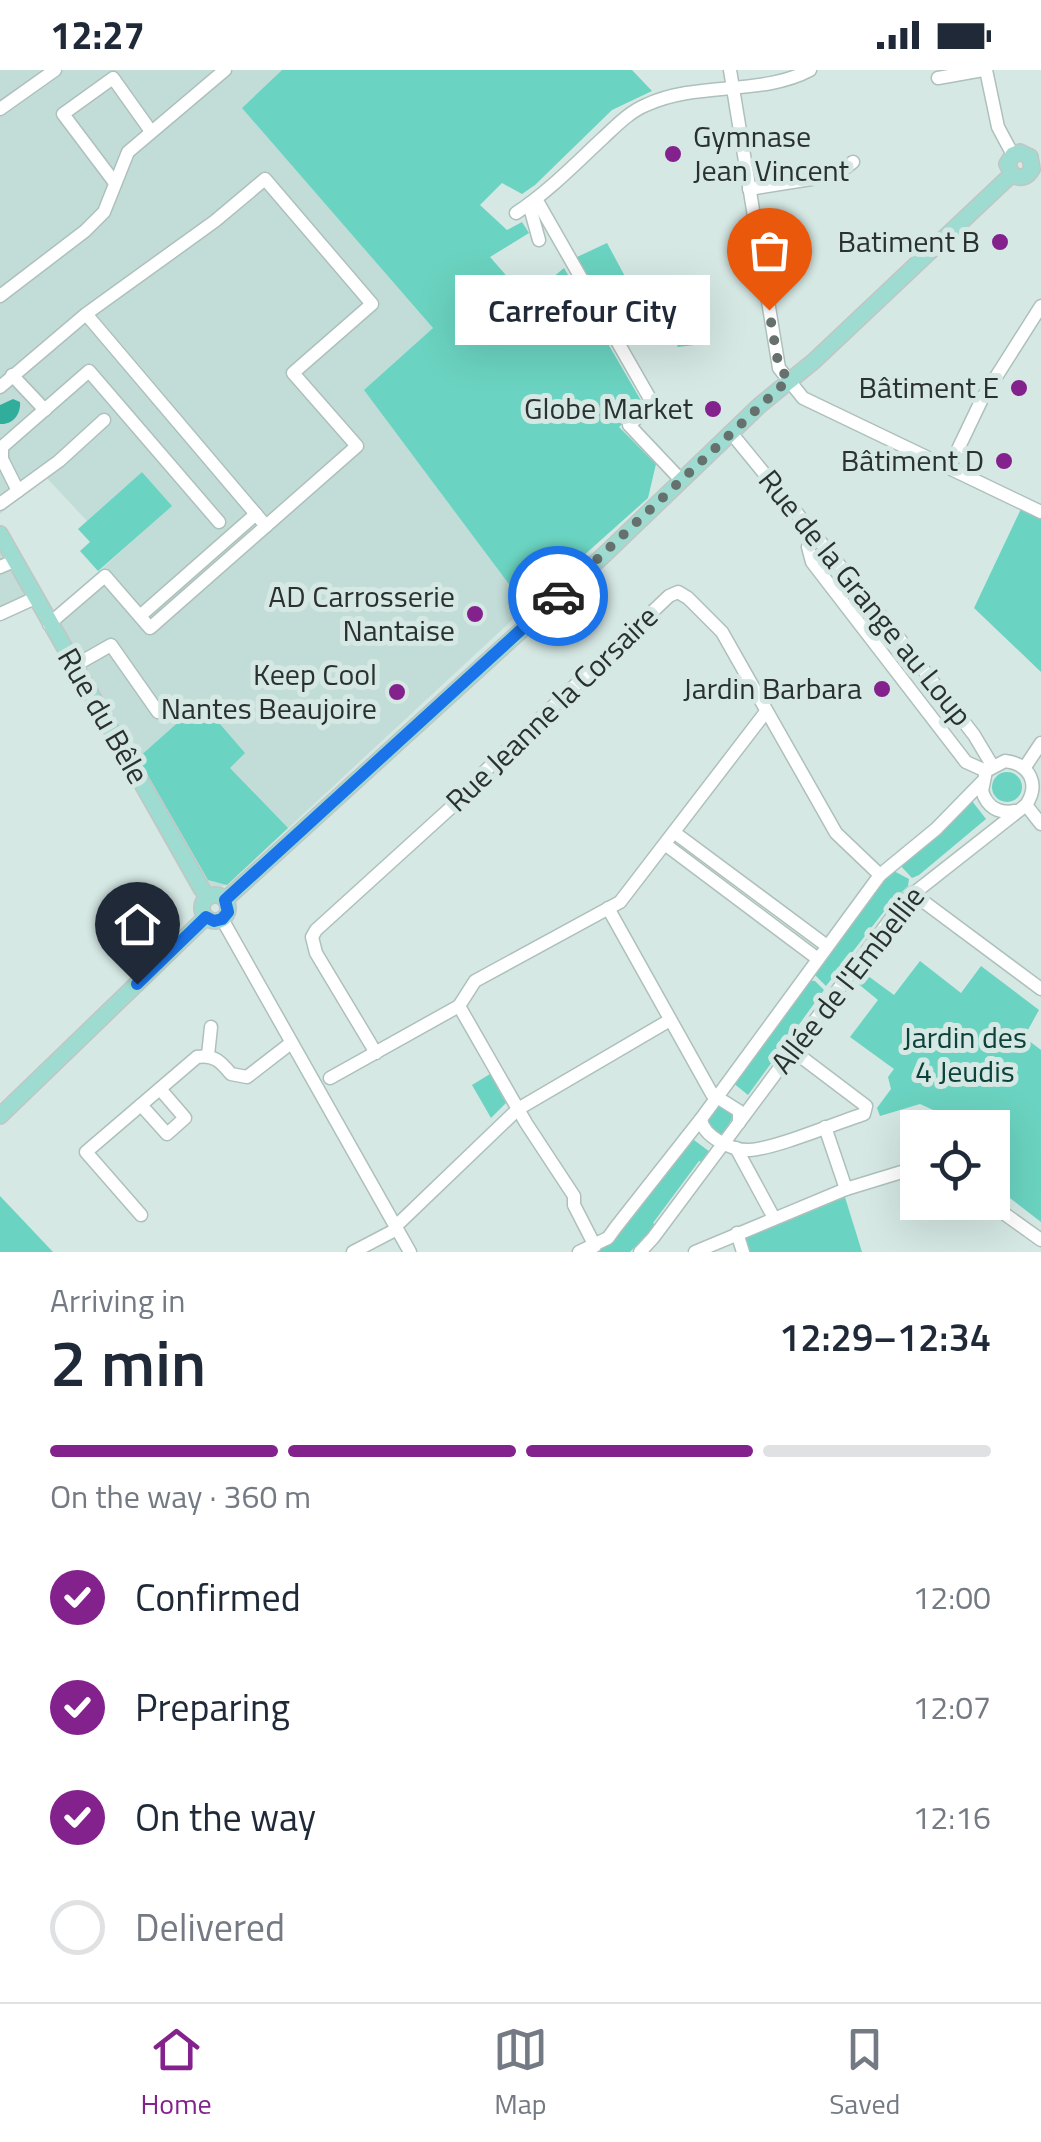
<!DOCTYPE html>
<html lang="en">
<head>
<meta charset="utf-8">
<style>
	:root { --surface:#fff; --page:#f2f2f3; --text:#1f2937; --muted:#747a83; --line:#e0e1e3; --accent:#83228c }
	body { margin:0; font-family:"Titillium Web",sans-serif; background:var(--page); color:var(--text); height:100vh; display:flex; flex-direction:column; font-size:38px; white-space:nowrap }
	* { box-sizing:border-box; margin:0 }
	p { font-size:32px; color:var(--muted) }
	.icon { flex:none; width:55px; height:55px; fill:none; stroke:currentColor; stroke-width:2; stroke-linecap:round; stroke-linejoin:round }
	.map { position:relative; height:1182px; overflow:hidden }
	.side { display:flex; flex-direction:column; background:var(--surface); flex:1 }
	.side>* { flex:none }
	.fabs { position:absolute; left:900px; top:1040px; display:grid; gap:20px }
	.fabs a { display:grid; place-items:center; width:110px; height:110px; border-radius:0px; background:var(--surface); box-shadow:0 10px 40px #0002; font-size:50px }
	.pin { position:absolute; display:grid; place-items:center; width:85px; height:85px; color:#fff; margin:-102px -42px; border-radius:50% 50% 50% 0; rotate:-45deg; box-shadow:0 0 10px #0007 }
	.pin .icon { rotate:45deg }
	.courier { position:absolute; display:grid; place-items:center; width:100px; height:100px; margin:-50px; border:8px solid #1a73e8; border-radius:50%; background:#fff; color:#222; box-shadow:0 2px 12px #0007 }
	.bubble { position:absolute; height:70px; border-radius:0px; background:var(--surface); box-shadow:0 10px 40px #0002; font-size:32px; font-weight:600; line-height:70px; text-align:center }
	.head em { font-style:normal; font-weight:600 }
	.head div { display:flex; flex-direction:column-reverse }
	.head { display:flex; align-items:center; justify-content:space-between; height:170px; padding:0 50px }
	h1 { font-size:65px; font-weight:600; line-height:75px }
	.bar { display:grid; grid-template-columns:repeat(4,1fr); gap:15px 10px; align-content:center; height:120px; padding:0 50px }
	.bar i { height:12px; border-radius:8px; background:var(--line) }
	.bar .selected { background:var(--accent) }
	.bar p { grid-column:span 4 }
	ol { padding:0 50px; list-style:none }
	li { display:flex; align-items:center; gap:30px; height:110px }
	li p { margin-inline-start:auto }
	li .icon { padding:10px; border-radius:50%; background:var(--accent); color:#fff; stroke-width:4 }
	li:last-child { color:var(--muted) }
	li i { width:55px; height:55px; border:5px solid var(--line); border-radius:50% }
	.status { display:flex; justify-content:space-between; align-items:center; height:70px; padding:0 50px; background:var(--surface); direction:ltr }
	.status svg { height:28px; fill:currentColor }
	.dock { display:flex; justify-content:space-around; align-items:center; height:140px; border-top:2px solid var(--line); background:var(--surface); font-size:28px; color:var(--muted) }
	.dock a { display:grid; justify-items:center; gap:5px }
	.dock .selected { color:var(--accent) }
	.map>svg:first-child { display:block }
</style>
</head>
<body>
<div class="status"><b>12:27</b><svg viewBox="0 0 49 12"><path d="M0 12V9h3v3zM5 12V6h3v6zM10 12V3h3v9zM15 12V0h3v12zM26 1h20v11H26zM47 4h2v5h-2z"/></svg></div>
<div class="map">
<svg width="1041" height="1182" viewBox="0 0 1041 1182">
	<rect width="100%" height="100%" fill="#d5e8e4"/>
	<g fill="#c2ddd7">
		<polygon points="0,0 282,0 243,37 433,258 365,320 526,537 227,815 194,825 42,553 171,436 142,402 87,451 44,405 0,444"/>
		<polygon points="0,475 32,536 0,550"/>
	</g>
	<g fill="#6bd3c1">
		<polygon points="282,0 632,0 652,21 612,40 535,115 522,124 502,113 480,135 507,160 522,152 529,163 490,187 527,229 564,198 643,334 619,357 656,394 648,428 526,537 364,320 433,258 242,38"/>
		<polygon points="607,173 634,223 609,241 577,187"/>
		<polygon points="671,210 694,275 678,277 647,227"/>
		<polygon points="142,402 172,436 98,501 80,481 90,472 78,459"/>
		<polygon points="1021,439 1041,448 1041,602 974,538"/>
		<polygon points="201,632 245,683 230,698 288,758 227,815 208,810 138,688"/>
		<circle cx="1007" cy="717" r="15"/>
		<polygon points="972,731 986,749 919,805 912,808 899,794"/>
		<polygon points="892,800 909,809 908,816 889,835 826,916 813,903"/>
		<polygon points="920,891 961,923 981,896 1039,940 1024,967 1041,980 1041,1152 993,1115 992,1058 970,1057 920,1034 880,1046 877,1038 891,1019 888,1007 894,999 850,967 878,930 856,912 864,903 894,925"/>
		<polygon points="808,910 815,911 824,920 748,1025 732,1012"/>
		<polygon points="490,1004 506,1033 491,1048 472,1015"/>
		<polygon points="718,1034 732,1041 733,1047 723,1064 718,1066 705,1048"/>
		<polygon points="690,1067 710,1082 702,1092 699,1091 653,1153 656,1155 630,1182 593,1182"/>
		<polygon points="844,1124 862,1182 748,1182 743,1165"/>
		<polygon points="0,1126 53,1182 0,1182"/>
	</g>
	<path fill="#31ae9b" d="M13,329L20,332C21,344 13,355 0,354V335Z"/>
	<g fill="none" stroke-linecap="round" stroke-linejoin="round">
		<g stroke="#aec0bc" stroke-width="15">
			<g id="minor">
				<polyline points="730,0 779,298 803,328 1041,442"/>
				<polyline points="986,0 998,57 1013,85"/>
				<polyline points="938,8 983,0"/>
				<polyline points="0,39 55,0"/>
				<polyline points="115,113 63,44 113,8 150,60"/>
				<polyline points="749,119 836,105 853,92"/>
				<polyline points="536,129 653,334 629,355 680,409"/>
				<polyline points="529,134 539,170"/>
				<path d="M516,143C548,122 575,94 603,68C616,56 629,42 646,35C697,11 761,26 810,0"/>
				<polyline points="0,226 85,161 104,142 128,82 225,0"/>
				<polyline points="12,305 45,340"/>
				<polyline points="0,317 86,244 215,151 265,109 372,234 293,303 357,376 266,456 86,244"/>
				<polyline points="732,364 895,563 974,665 992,695"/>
				<polyline points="949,398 982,329 1041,236"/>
				<polyline points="18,421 2,389 2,377 89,301 219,452"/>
				<polyline points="0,434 59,391 104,350"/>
				<polyline points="816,464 808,477 812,492 966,692 986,701"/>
				<polyline points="0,497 14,491"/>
				<polyline points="0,544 35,528"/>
				<polyline points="140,546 256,444"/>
				<polyline points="49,554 105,506 150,558 266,456"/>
				<polyline points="74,596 111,575 158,642"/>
				<polyline points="1025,697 1041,673"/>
				<polyline points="1026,735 1041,754"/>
				<polyline points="675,763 827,876"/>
				<polyline points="666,775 818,889"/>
				<polyline points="912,823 1041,919"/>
				<polyline points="608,838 712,1024 739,1041 739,1053"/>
				<polyline points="222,849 410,1182"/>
				<polyline points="459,936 526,1053 574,1126 574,1135 595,1176"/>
				<polyline points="376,983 316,883 312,867 316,860 478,713 480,706 669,526 678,522 688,528 722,562 836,763 880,805"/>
				<polyline points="208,985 211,957"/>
				<polyline points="330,1008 459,936 475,911 620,832 765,643"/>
				<polyline points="141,1035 167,1064 185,1048 160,1019"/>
				<path d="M701,1049C703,1067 733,1081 750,1080C777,1078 836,1053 864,1044L866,1036L792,980"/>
				<polyline points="825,1057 846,1119"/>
				<polyline points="736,1078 774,1148"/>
				<polyline points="981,1132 995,1137 1041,1170"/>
				<path d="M141,1145L86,1082L197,987C214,984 221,992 231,1004L247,1007L291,973"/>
				<polyline points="396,1156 518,1039 670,950"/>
				<polyline points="737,1163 743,1182"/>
				<polyline points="353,1182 397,1159"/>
				<polyline points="579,1182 608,1168 616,1157 701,1049 880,805 936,759 982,712"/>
				<path d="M640,1182L653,1168L904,831L1026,735C1040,714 1030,694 1005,691L986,701L982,721C987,737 998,744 1015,741"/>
				<polyline points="695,1182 846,1119 918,1097"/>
			</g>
		</g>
		<g stroke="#c3c5c5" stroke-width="18">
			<g id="major">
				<polyline points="1012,104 1007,94 1013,85 1020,82 1030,87"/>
				<path d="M1012,104C1020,110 1028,107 1032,99L1030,87"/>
				<polyline points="0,464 207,828"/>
				<circle cx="215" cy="838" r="13"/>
				<polyline points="225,830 605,484 760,335 814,291 1012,104"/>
				<polyline points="0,1046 206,847"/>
			</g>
		</g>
		<use href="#minor" stroke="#fff" stroke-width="12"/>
		<use href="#major" stroke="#9edcd1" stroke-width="15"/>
	</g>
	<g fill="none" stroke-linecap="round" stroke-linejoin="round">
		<polyline stroke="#66716e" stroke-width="10" stroke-dasharray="0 18" points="558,526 789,309 779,298 769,240"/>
		<polyline stroke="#1a73e8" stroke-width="12" points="137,914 206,847 214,851 222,849 228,842 225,830 558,526"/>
	</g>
	<g fill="#83228c" stroke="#d5e8e4" stroke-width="4">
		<circle cx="673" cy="84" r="10"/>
		<circle cx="1000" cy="172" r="10"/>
		<circle cx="1019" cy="318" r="10"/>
		<circle cx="713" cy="339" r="10"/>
		<circle cx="1004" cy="391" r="10"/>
		<circle cx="475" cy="544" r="10"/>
		<circle cx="882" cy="619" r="10"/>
		<circle cx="397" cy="622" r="10"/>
	</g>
	<g text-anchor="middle" stroke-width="10" stroke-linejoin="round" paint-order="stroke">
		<g font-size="30" fill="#2a312f" stroke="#d5e8e4" text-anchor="end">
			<text x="693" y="77" text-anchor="start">Gymnase<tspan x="693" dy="34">Jean Vincent</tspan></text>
			<text x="980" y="182">Batiment B</text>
			<text x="999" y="328">Bâtiment E</text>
			<text x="693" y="349">Globe Market</text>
			<text x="984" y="401">Bâtiment D</text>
			<text x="455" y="537">AD Carrosserie<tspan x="455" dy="34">Nantaise</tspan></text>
			<text x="377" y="615">Keep Cool<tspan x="377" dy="34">Nantes Beaujoire</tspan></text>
			<text x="862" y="629">Jardin Barbara</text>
		</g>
		<g font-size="30" fill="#2a312f" stroke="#d5e8e4">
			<text transform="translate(865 528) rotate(51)" y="10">Rue de la Grange au Loup</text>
			<text transform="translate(552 639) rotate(-44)" y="10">Rue Jeanne la Corsaire</text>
			<text transform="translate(103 646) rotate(60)" y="10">Rue du Bêle</text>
			<text transform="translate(848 910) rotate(-52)" y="10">Allée de l'Embellie</text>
		</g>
		<g font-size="30" fill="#0c423b" stroke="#d5e8e4">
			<text x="965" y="978">Jardin des<tspan x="965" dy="34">4 Jeudis</tspan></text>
		</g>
	</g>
</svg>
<div class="fabs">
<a><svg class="icon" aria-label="locate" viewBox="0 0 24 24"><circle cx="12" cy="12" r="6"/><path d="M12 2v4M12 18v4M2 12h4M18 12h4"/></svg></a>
</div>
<div class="pin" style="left:769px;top:240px;background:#ea580c"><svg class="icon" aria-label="bag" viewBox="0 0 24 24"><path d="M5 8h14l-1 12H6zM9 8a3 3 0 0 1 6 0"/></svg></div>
<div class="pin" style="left:137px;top:914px;background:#1f2937"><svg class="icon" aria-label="home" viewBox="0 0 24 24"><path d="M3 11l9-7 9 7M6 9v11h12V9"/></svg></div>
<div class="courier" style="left:558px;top:526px"><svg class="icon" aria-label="car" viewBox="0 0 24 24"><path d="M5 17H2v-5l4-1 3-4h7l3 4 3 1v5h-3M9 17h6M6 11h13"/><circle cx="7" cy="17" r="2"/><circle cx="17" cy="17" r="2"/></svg></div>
<div class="bubble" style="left:455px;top:205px;width:255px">Carrefour City</div>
</div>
<section class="side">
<div class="head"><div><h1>2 min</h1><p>Arriving in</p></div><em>12:29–12:34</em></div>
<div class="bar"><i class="selected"></i><i class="selected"></i><i class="selected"></i><i></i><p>On the way · 360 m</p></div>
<ol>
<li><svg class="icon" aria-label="check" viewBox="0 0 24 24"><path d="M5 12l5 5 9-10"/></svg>Confirmed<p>12:00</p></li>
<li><svg class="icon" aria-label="check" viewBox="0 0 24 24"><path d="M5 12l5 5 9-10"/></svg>Preparing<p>12:07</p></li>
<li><svg class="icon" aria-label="check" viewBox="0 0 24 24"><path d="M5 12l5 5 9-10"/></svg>On the way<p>12:16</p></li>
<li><i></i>Delivered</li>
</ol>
</section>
<nav class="dock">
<a class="selected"><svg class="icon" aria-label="home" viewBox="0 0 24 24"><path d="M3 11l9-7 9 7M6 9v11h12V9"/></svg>Home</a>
<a><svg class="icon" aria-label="map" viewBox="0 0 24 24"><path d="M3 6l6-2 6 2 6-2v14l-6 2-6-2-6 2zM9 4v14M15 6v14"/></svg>Map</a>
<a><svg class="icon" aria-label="saved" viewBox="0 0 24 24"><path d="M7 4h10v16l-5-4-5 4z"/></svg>Saved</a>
</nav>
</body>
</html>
